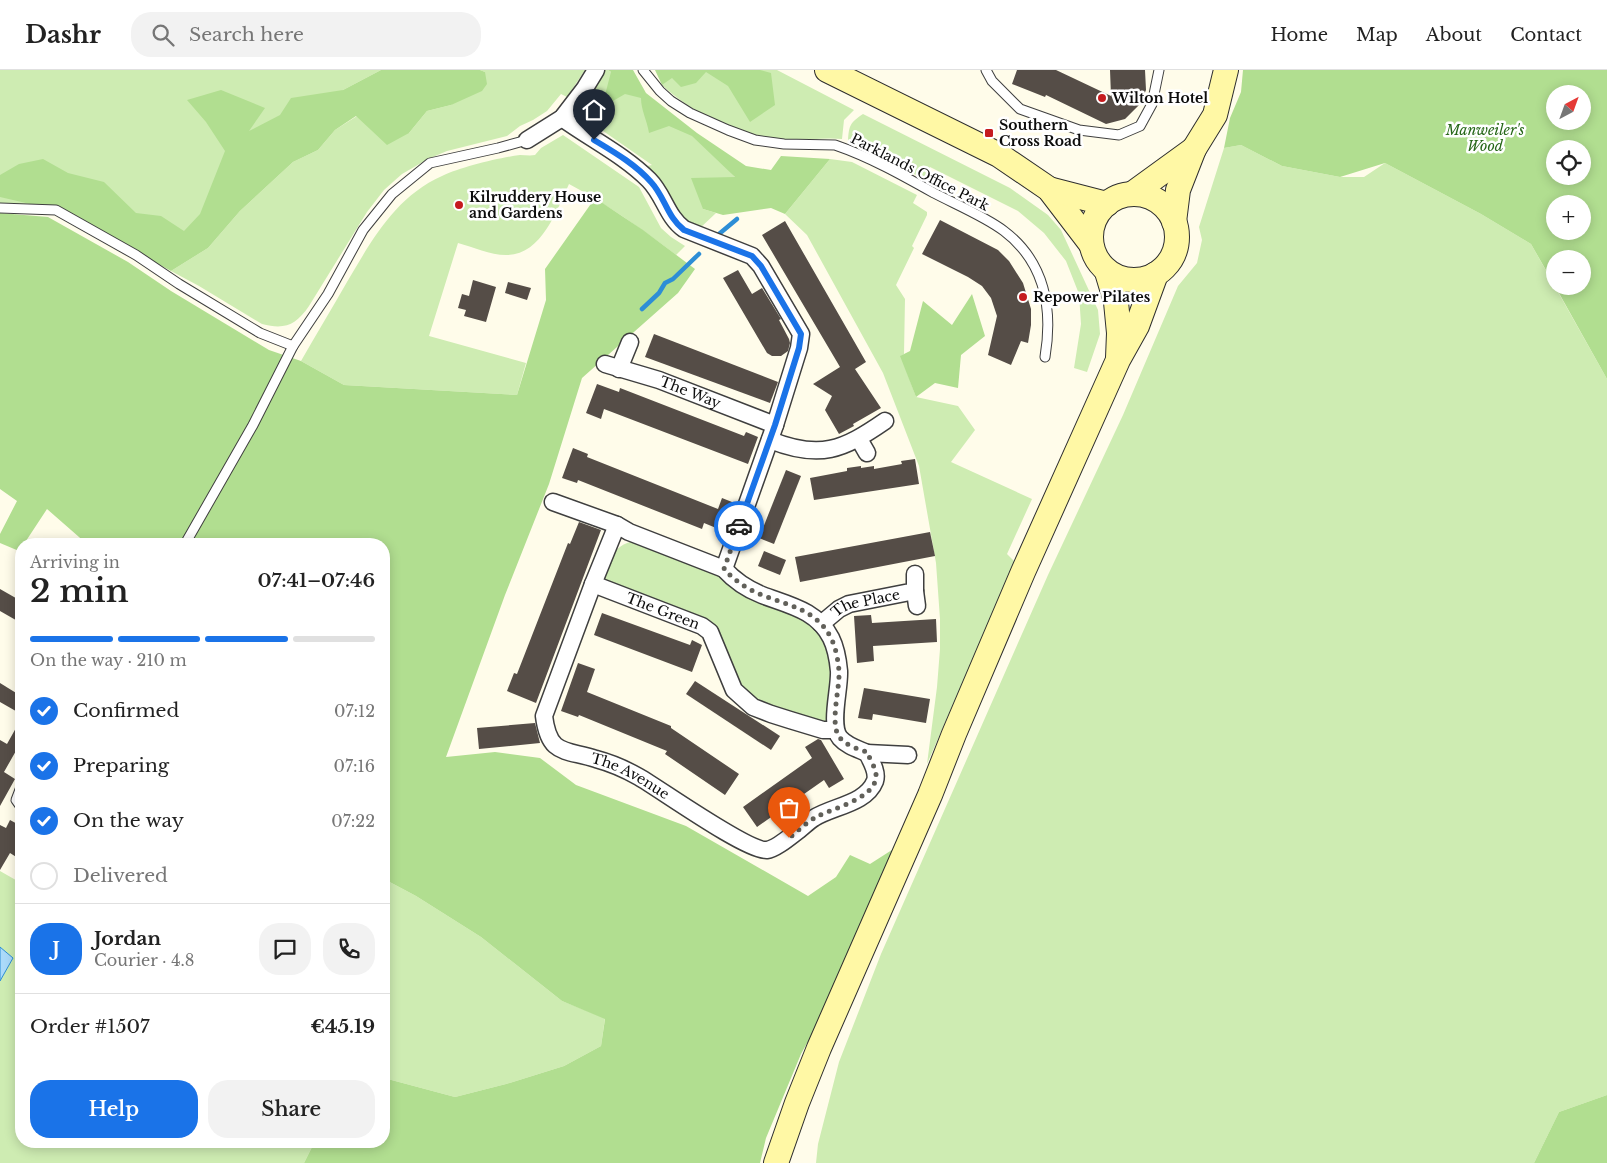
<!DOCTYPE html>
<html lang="en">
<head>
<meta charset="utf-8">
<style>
	:root { --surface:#fff; --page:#f2f2f2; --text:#222; --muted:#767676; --line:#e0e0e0; --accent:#1a73e8 }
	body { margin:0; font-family:"Libre Baskerville",serif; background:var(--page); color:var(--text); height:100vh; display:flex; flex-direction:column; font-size:19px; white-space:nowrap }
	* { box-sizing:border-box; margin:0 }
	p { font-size:16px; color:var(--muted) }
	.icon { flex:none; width:28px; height:28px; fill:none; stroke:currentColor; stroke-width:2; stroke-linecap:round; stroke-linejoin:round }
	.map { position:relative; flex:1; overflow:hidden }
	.sheet { position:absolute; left:15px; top:468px; width:375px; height:610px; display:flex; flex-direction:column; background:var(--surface); border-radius:20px; box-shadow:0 2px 12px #0003 }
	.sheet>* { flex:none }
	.needle { width:32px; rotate:41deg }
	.fabs { position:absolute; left:1546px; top:15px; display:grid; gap:10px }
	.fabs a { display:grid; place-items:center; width:45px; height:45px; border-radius:50%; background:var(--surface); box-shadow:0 2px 12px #0003; font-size:25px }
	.pin { position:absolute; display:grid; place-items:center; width:42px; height:42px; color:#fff; margin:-51px -21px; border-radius:50% 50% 50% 0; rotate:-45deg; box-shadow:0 0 5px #0007 }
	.pin .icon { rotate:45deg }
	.courier { position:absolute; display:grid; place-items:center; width:50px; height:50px; margin:-25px; border:4px solid #1a73e8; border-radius:50%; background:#fff; color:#222; box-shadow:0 1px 6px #0007 }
	.summary em { font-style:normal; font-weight:600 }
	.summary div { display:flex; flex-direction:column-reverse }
	.summary { display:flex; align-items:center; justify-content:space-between; height:85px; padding:0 15px }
	h1 { font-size:32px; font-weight:600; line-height:38px }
	.bar { display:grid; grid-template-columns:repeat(4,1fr); gap:8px 5px; align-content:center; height:60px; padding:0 15px }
	.bar i { height:6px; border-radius:4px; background:var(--line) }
	.bar .on { background:var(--accent) }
	.bar p { grid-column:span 4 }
	.line { display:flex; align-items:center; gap:12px; padding:0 15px; border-top:1px solid var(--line) }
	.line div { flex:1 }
	.round { display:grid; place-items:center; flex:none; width:52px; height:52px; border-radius:20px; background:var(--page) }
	ol { padding:0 15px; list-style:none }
	li { display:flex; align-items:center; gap:15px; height:55px }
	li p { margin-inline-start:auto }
	li .icon { padding:5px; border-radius:50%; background:var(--accent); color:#fff; stroke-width:4 }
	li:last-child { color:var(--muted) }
	li i { width:28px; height:28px; border:2px solid var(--line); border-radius:50% }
	.cta { display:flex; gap:10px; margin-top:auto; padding:10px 15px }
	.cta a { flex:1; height:58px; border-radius:20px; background:var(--accent); color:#fff; font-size:20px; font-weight:600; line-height:58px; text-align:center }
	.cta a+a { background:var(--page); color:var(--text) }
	header { display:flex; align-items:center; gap:30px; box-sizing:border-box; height:70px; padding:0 25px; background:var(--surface); border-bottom:1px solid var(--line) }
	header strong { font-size:24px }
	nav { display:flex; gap:28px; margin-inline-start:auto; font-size:18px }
	.search { width:350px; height:45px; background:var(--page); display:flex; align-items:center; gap:12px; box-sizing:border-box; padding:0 18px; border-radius:20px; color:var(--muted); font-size:19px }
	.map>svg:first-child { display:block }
</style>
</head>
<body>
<header>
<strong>Dashr</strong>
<div class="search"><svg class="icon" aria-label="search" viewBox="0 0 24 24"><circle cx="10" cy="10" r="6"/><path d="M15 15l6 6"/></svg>Search here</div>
<nav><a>Home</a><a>Map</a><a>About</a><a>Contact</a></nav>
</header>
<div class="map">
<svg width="1607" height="1093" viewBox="0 0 1607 1093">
	<rect width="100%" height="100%" fill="#fffcea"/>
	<g fill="#ceecb2">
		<polygon points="0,0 381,0 343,20 202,145 184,164 65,142 0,133"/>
		<path d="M480,0H585L567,27L561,24L547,41L533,50L520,56L507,66L447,81L428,89L402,104L384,120L367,142L309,236C296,255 285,260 262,254L199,216L171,201L208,178L240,141L293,92L318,80L335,60L357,46L409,63L427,41L451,35L485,2Z"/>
		<polygon points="603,0 608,0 701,69 735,107 703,139 716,143 699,159 680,147 663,115 647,96 652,95 596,56 579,46 595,26 591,23"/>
		<path d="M680,0H777L854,40L844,50L842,69C822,67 806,71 787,70C741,69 695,45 662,15Z"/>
		<path d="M863,44L1010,118L1048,145L1061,160L1098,240L1100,264L1087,302L1074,298L1081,254L1079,224L1066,191L1044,163L1018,141L930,97L924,109L848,71C849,55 850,53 863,44Z"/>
		<path d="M563,65L639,117L661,158L671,167L685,176L676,185C642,159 607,134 569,114C557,140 541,186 506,185C490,185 473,177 458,173L429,266L526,293L517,325L344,315L301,291C316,265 332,238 347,212C372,170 395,127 442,106C461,97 498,88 520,85C525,85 530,86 535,85L541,78Z"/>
		<polygon points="1241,75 1282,96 1340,107 1364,107 1385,93 1481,144 1531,174 1607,309 1607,1025 1559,1042 1534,1093 816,1093 818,1074 839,992 881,884 1048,505 1123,345 1178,216 1197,193 1202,170 1199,157 1224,78"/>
		<polygon points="830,89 852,92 917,125 913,133 927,142 927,145 912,176 914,178 896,215 905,229 904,284 901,286 916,327 958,336 975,360 951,392 1032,429 1007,484 1015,492 927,694 937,617 940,579 940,549 936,493 919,396 883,303 807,165 785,144"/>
		<path d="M630,472L636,473L717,504L733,518L744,525L805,549L823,567L828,578L833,609L827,650L823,653L761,632L741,619L715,564L606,513L603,509C609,492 611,478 630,472Z"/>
		<polygon points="0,801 21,813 21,1071 315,1071 304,1093 0,1093"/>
		<polygon points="384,809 416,826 481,867 562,931 605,948 601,976 564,996 506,1014 455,1027 384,1008"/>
	</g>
	<g fill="#b1de90" fill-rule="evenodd">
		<polygon points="381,0 480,0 485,2 487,14 482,21 451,35 427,41 409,63 387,75 356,46 335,60 318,80 293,92 240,141 208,178 171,201 65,142 0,127 0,105 19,94 43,89 68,103 104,112 136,143 161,146 184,161 200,144 225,81 206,52 187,30 221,20 265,38 249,61 280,45 291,28 343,20"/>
		<path d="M608,0H633L646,23L697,63L746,96L771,100L781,86L830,89L785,144L771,138L723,145L703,139L691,108L735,107L692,66L669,56L649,63C647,50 641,40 641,28L625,24L606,35L595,34L605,25L611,2Z"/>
		<polygon points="655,0 760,0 771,3 775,35 750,52 728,16 706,2 696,13 681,17 672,8 662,15"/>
		<path d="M1243,0H1607V309L1555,216H1582V189H1555V216L1531,174L1481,144L1385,93L1340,107L1282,96L1241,75L1224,78L1230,48L1241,22ZM1555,24H1582V51H1555ZM1555,79H1582V106H1555ZM1555,134H1582V161H1555Z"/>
		<polygon points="595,128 643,160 695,199 678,223 582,308 549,414 505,525 446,687 495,682 540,688 576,715 686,756 808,826 836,807 850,785 870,794 895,778 828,935 801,984 766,1068 760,1093 304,1093 315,1071 384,1071 384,1008 455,1027 506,1014 564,996 601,976 605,949 562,931 481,867 416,826 384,809 384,474 87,474 47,439 24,474 21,474 19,481 0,473 0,464 17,431 0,419 0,143 48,147 128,192 171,221 269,280 301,291 344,315 517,325 546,230 545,199"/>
		<polygon points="972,224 985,266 961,285 958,318 935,313 916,327 900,286 910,281 923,231 952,255"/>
		<polygon points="1607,1025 1607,1093 1534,1093 1559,1042"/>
	</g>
	<polygon fill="#abdafa" stroke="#2d8ed6" points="0,877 13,888 0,911"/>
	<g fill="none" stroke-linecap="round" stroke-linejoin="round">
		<g stroke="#2d8ed6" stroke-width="4.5">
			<polyline points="719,164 737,149"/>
			<polyline points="642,239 659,223 665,213 673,209 699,184"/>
		</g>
	</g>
	<g fill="#554d47">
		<polygon points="1017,0 1056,0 1111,26 1110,0 1145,0 1146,20 1140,34 1125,49 1106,54 1046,25 1045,27 1012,14"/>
		<polygon points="940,150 998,180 1009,191 1023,213 1031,239 1031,255 1028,273 1021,271 1011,295 988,285 997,246 991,228 982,216 968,207 922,184"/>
		<polygon points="785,151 866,292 855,299 881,338 853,354 854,356 839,364 825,340 832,326 813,314 840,297 762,165"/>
		<polygon points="738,200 752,224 762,218 781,249 779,250 789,269 790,273 788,281 781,286 772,286 767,283 723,208"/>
		<polygon points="473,210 496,217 486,252 464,246 466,240 458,238 462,224 469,226"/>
		<polygon points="508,212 531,218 527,230 505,223"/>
		<polygon points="654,264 778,312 770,333 645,287"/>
		<polygon points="597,314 619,322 620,318 744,366 746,362 758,367 748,394 604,339 601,349 586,343"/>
		<polygon points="573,378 588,384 587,387 718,439 722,428 737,434 726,462 704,453 702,459 578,410 577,413 562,408"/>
		<polygon points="915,389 919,414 814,430 810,408 847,401 847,398 861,396 861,398 874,396 874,399 902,394 901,391"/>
		<polygon points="786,400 801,406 774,474 759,468"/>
		<polygon points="579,452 601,460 536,633 507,621 514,603 517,604 568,473 570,474"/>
		<polygon points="930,462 935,486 800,512 795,487"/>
		<polygon points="764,481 786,490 780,505 758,496"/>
		<polygon points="0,519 21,531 21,553 0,541"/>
		<polygon points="602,543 690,575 692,570 702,575 692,602 594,565"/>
		<polygon points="871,545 872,553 936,549 937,572 873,576 874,591 857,593 854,546"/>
		<polygon points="578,593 595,599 587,622 671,656 671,658 739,704 725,725 665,684 667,681 579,645 578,647 561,641"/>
		<polygon points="695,611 780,666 771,680 686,624"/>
		<polygon points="0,613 21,626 21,644 0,632"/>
		<polygon points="864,618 930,629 926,653 873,644 872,650 858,648"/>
		<polygon points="21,649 21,672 4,702 15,709 0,736 0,670 7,674"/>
		<polygon points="535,653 540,673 479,679 477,658"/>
		<polygon points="818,669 821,670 844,709 829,718 824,710 757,757 743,737 812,688 805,677"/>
		<polygon points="10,750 21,756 21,790 10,783 0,800 0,755 6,758"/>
	</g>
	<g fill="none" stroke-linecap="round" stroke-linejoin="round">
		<g stroke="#3f3f3f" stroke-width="11">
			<g id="service">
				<path d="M643,0L660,21L671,31L690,43L728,60L755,70L784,74L835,75C870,87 902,105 934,123C955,134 986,147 1004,161C1045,192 1053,239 1045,287"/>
				<polyline points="986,0 992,11 1020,39 1079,60 1119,65 1140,56 1152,34 1159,0"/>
				<polyline points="0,138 56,140 136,185 179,214 260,263 293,276"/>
				<polyline points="185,474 253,355 293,276 328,224 363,160 392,124 430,93 498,78 527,70"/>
				<polyline points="21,717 16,730 21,737"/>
			</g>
		</g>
		<g stroke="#3f3f3f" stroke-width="19">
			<g id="minor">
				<polyline points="527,70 562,48 585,18 596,0"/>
				<path id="s1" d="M605,294L659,310L775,355"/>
				<polyline points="619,299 630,272"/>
				<polyline points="859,369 867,383"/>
				<path d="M770,370C820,390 843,380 885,351"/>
				<path d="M553,432L617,455L629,462L724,499L775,355L799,278L801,264L761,196L752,186L684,159C667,147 664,125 649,110C624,85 591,69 562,48"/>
				<path id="s2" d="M617,455L593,514L544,646C549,686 565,679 596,689C611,693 625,699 639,707C660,719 748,782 767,780C776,779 792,765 799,760C804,756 809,751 814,748C833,736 866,734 875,711C878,702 871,691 867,683C858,679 847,676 840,668C829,655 840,619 839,601C838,590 836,578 831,568C817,540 788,535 762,525C747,519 734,510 724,499"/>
				<path id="s3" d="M593,514L702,556L710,562L734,620L753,637L771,644L790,650L823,660H835"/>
				<polyline points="915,521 917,536"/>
				<path id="s4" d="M821,554L839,539L849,534L915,521V504"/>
				<polyline points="867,683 908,685"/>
			</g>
		</g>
		<g stroke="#2e2e2e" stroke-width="26">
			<g id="secondary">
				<polyline points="827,0 999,85 1049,119 1091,174"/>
				<polyline points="1049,119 1107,134"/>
				<polyline points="1132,124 1194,79"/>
				<circle cx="1134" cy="167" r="43"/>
				<polyline points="1174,152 1178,120 1194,79 1215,45 1226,0"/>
				<polyline points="1107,202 1116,232 1119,263 1118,288"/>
				<polyline points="776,1093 797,1033 819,978 930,725 954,664 1023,502 1118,290 1137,256 1156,204"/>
			</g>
		</g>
		<use href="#service" stroke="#fff" stroke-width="9"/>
		<use href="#minor" stroke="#fff" stroke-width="16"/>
		<use href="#secondary" stroke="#fff8a5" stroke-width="24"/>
	</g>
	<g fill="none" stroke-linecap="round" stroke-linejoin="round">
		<path stroke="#61605a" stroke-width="5" stroke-dasharray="0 9" d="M739,456L724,499C734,510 747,519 762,525C788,535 817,540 831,568C836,578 838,590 839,601C840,619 829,655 840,668C847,676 858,679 867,682C870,690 877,699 876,708C873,729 833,738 816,747C807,752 798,761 789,768"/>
		<path stroke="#1a73e8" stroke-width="6" d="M594,70C614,82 635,94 651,112C665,127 667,147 684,160L752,186L761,196L801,264L799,278L775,355L739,456"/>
	</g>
	<g fill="#c51b1e" stroke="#fff" stroke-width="2">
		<circle cx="1102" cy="28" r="5"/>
		<rect x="984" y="58" width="10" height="10" rx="2.5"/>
		<circle cx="459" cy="135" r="5"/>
		<circle cx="1023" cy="227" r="5"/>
	</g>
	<g text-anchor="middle" stroke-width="5" stroke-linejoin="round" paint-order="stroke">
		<g font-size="14" font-weight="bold" fill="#0c0c0c" stroke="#fff" text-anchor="start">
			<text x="1112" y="33">Wilton Hotel</text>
			<text x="999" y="60">Southern<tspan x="999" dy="16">Cross Road</tspan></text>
			<text x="469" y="132">Kilruddery House<tspan x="469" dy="16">and Gardens</tspan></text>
			<text x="1033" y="232">Repower Pilates</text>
		</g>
		<g font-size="14" font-style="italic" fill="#266718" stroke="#fff">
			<text x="1485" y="65">Manweiler's<tspan x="1485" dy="16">Wood</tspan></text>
		</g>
		<g font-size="14" fill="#0c0c0c" stroke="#fff">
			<text transform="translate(920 102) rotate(27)" y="5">Parklands Office Park</text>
			<text dy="5" stroke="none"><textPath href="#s1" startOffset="90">The Way</textPath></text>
			<text dy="5" stroke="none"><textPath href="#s4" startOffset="51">The Place</textPath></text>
			<text dy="5" stroke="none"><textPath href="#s3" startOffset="75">The Green</textPath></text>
			<text dy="5" stroke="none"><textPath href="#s2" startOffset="318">The Avenue</textPath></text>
		</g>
	</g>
</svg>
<div class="fabs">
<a><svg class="needle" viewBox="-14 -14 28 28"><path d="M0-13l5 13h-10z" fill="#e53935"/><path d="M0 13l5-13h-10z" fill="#767676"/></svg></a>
<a><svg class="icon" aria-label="locate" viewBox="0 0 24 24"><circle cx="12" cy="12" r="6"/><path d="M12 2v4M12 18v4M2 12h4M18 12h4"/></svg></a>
<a>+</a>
<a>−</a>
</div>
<div class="pin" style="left:789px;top:768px;background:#ea580c"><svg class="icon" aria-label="bag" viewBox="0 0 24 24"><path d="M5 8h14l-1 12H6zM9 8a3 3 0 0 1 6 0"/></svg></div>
<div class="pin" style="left:594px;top:70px;background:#1f2937"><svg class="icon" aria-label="home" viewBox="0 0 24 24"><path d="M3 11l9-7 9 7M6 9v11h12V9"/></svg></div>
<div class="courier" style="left:739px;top:456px"><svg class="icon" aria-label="car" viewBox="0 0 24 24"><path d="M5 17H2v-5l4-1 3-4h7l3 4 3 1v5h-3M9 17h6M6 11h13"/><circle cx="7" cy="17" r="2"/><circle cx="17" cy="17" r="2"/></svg></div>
<section class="sheet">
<div class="summary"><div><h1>2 min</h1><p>Arriving in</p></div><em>07:41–07:46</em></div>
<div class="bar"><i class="on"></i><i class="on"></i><i class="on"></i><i></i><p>On the way · 210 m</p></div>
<ol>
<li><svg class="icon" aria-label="check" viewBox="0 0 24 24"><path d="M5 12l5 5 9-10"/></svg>Confirmed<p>07:12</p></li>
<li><svg class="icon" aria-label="check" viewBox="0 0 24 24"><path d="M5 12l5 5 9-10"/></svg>Preparing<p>07:16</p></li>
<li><svg class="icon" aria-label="check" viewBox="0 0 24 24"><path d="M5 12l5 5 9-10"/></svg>On the way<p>07:22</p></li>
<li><i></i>Delivered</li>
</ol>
<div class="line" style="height:90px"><b class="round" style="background:var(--accent);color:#fff">J</b><div><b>Jordan</b><p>Courier · 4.8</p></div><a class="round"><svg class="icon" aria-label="chat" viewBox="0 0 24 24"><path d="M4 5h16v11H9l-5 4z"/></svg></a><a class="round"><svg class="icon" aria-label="phone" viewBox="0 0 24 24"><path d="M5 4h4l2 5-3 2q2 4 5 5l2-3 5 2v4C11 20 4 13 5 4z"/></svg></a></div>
<div class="line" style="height:65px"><div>Order #1507</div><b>€45.19</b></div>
<div class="cta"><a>Help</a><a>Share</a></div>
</section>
</div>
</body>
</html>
